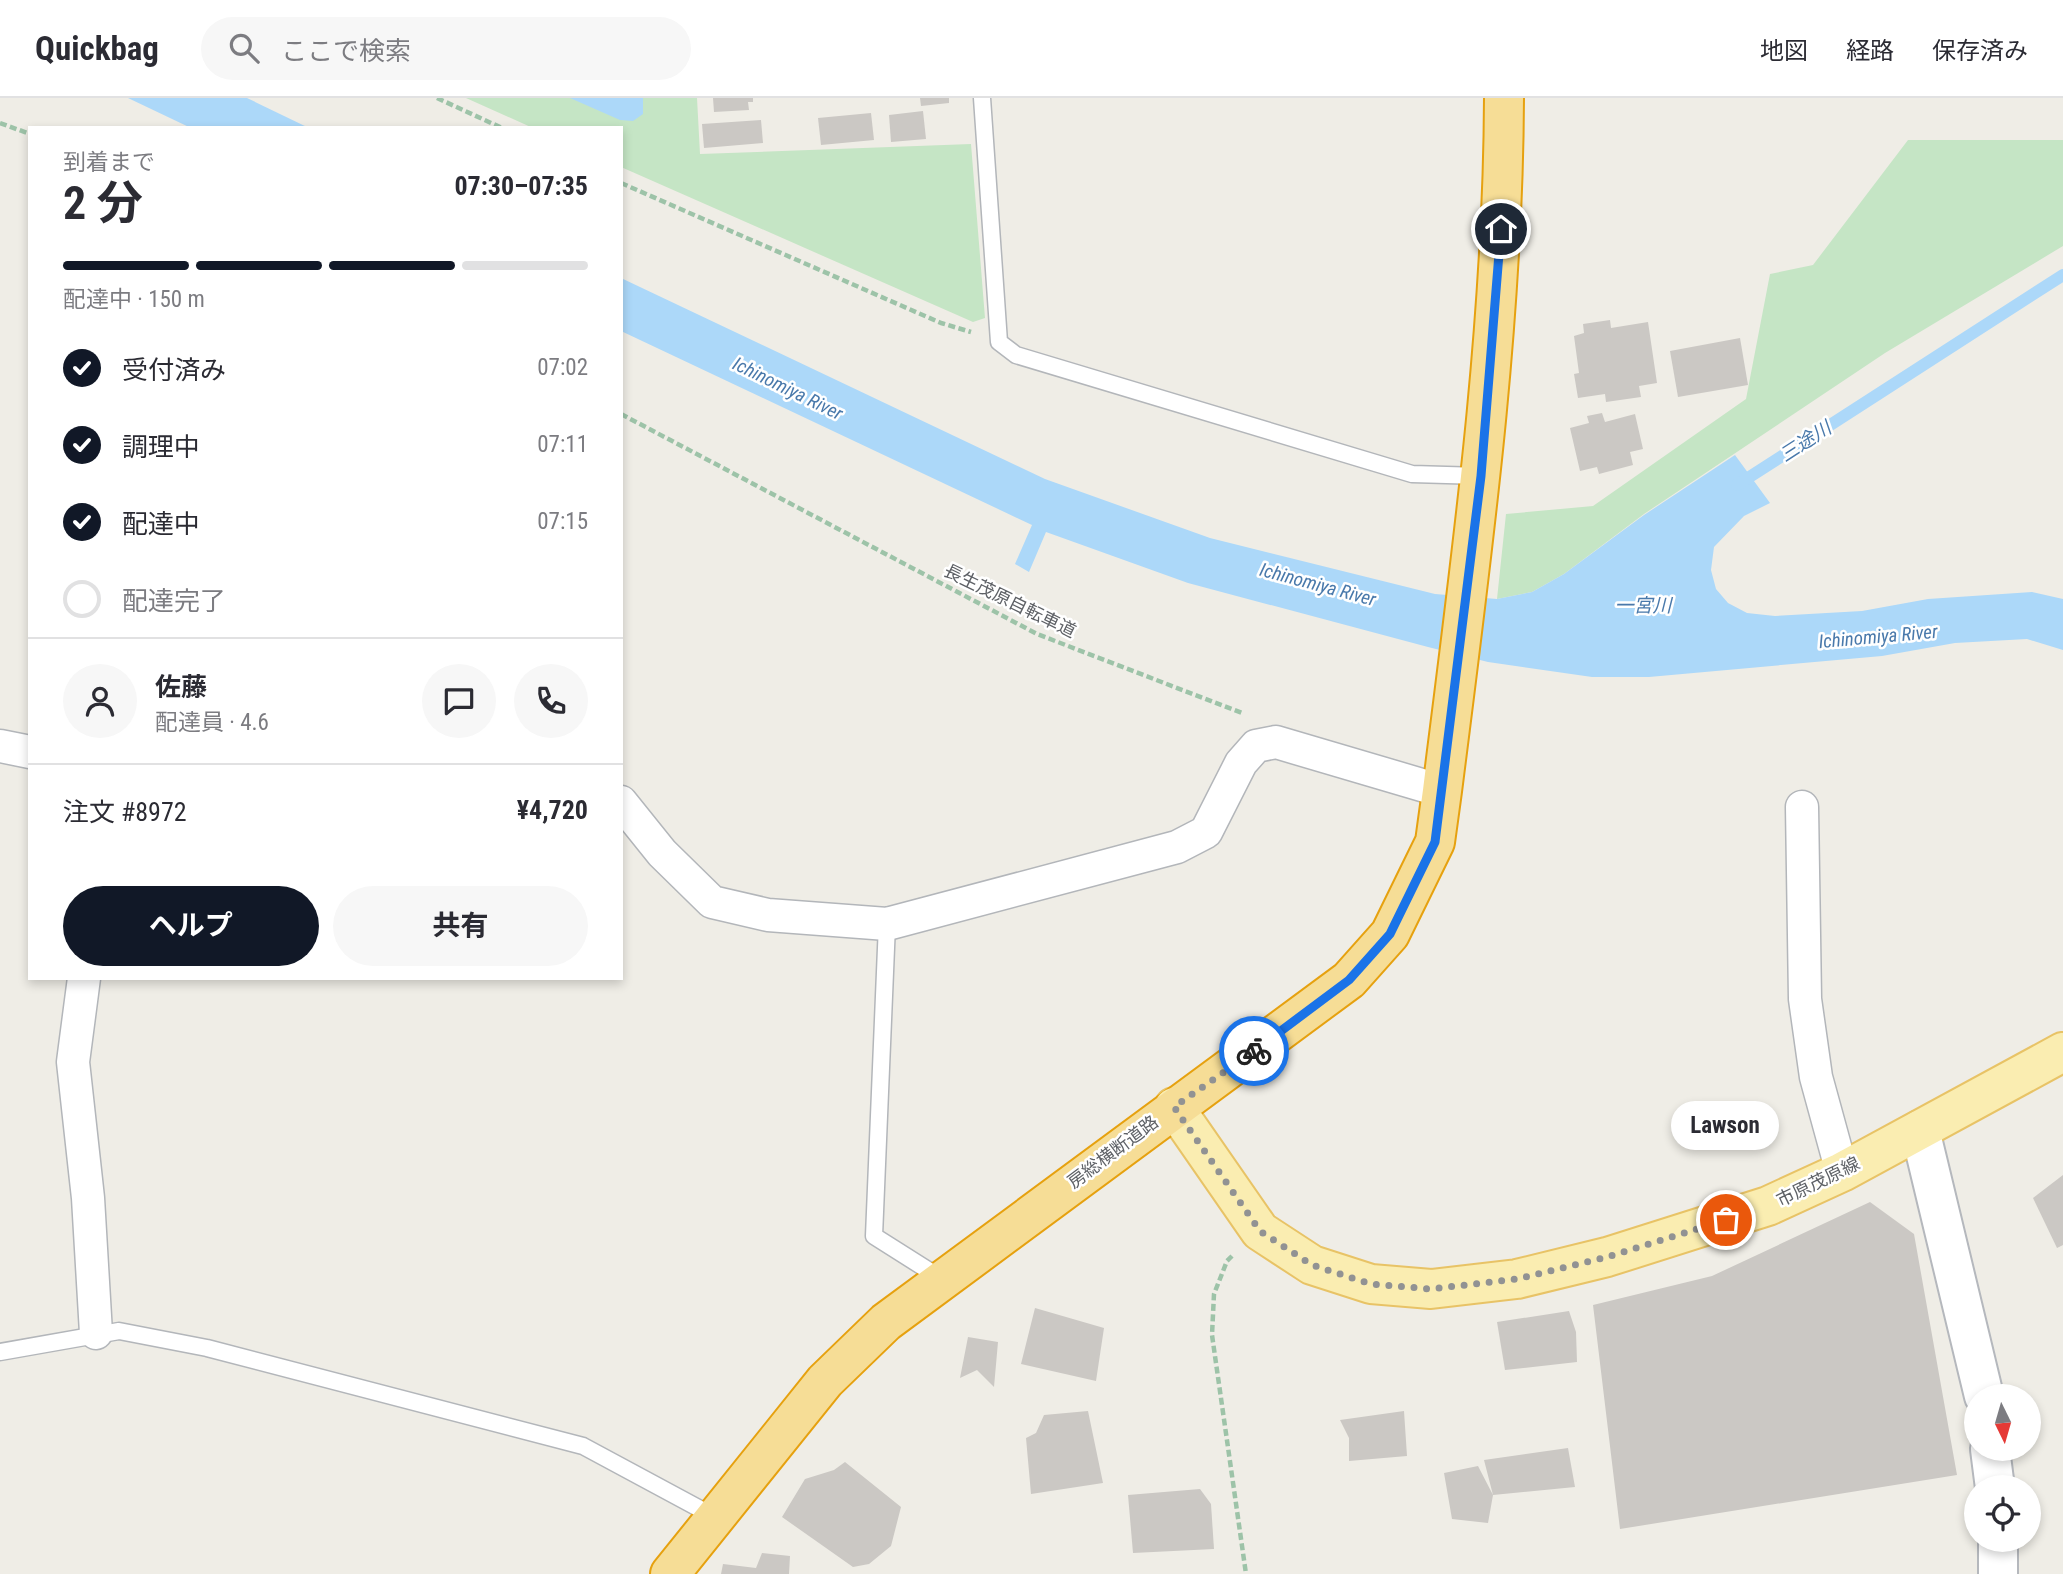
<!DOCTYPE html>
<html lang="ja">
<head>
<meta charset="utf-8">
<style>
	:root { --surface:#fff; --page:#f7f7f7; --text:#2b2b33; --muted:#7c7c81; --line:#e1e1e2; --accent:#111827 }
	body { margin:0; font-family:"Roboto Condensed","Noto Sans JP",sans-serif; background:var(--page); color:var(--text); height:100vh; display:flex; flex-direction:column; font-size:26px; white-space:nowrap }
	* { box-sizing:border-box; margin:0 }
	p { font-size:23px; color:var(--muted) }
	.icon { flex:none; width:38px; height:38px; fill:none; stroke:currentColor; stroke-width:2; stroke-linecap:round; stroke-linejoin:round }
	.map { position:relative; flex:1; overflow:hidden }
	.details { position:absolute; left:28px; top:28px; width:595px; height:854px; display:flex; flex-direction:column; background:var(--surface); border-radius:0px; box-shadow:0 4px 10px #0003 }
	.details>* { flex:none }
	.needle { width:46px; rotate:175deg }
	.tools { position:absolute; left:1964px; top:1286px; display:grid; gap:14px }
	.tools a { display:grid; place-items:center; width:77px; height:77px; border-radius:50%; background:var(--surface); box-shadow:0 4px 10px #0003; font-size:35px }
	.pin { position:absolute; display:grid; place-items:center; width:60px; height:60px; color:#fff; margin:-30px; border:4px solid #fff; border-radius:50%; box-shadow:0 2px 7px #0007 }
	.courier { position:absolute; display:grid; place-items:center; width:70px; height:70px; margin:-35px; border:5px solid #1a73e8; border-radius:50%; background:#fff; color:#222; box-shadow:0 2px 9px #0007 }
	.bubble { position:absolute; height:49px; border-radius:24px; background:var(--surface); box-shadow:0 4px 10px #0003; font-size:23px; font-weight:700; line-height:49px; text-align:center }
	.summary em { font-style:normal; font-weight:700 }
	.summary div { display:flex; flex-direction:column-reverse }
	.summary { display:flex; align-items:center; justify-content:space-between; height:119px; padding:0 35px }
	h1 { font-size:46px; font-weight:700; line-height:52px }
	.bar { display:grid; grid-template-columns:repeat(4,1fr); gap:10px 7px; align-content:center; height:84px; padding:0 35px }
	.bar i { height:9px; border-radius:5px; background:var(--line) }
	.bar .current { background:var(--accent) }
	.bar p { grid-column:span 4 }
	.line { display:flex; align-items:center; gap:18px; padding:0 35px; border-top:2px solid var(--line) }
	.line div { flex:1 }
	.round { display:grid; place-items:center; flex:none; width:74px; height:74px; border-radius:37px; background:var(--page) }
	ol { padding:0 35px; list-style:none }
	li { display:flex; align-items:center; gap:21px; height:77px }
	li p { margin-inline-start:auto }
	li .icon { padding:7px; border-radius:50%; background:var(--accent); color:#fff; stroke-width:4 }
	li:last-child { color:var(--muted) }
	li i { width:38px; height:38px; border:4px solid var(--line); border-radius:50% }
	.action { display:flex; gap:14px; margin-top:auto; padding:14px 35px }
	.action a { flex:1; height:80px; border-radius:42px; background:var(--accent); color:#fff; font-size:28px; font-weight:700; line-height:80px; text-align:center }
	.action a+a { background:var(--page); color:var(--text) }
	header { display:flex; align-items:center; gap:42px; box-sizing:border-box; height:98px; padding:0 35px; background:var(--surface); border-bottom:2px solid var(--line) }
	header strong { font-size:33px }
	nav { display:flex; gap:38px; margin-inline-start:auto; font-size:24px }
	.search { width:490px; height:63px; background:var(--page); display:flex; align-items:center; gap:18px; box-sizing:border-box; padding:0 24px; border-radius:38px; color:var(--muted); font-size:26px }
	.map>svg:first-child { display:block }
</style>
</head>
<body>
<header>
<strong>Quickbag</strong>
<div class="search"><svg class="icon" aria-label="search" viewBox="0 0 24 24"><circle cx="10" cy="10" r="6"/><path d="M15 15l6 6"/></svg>ここで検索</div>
<nav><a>地図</a><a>経路</a><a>保存済み</a></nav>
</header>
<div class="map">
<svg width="2063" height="1476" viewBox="0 0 2063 1476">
	<rect width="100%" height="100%" fill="#efede6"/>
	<g fill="#c5e5c5">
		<polygon points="466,0 697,0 700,56 971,46 985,220 973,224 621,69 621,30 533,30"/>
		<polygon points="1908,42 2063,42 2063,148 1885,255 1644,416 1564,476 1532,494 1497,501 1506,416 1593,408 1746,301 1770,176 1813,167"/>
	</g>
	<g fill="#acd8f9">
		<polygon points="128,0 247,0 309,30 191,30"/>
		<polygon points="570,0 643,0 643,16 633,23 620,22"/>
		<polygon points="621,180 1045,381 1210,440 1435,496 1497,501 1532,494 1564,476 1644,417 1735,357 1770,405 1744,418 1714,449 1711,472 1716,491 1728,505 1747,515 1775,518 1862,513 1928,501 2032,494 2063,501 2063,552 2027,541 1955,545 1882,558 1649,579 1592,579 1488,564 1428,549 1188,485 1046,434 1029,474 1015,466 1032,427 621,233"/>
	</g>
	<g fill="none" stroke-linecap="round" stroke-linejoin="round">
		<polyline stroke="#acd8f9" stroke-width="12" points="1737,387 2063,177"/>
	</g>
	<g fill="#cbc8c4">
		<polygon points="713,0 753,0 753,4 748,4 749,12 714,14"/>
		<polygon points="920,0 949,0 949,5 921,8"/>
		<polygon points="923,13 926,41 891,44 889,17"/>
		<polygon points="871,15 874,42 821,47 818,20"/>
		<polygon points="761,22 763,45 704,50 702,26"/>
		<polygon points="1610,222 1611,230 1648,224 1657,285 1639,288 1641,299 1606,304 1605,296 1578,300 1574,276 1579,275 1574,238 1584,235 1583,226"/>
		<polygon points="1740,240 1748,287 1678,299 1670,253"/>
		<polygon points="1602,315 1605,324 1635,316 1643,351 1630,354 1633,367 1599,376 1597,369 1580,373 1570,330 1589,325 1587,318"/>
		<polygon points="2063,1077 2063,1147 2057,1150 2033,1100"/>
		<polygon points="1870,1104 1914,1136 1957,1377 1620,1431 1593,1207 1712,1178"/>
		<polygon points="1035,1210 1104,1230 1096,1283 1021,1266"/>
		<polygon points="1569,1213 1576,1234 1577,1264 1505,1272 1497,1224"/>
		<polygon points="968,1239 998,1244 994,1289 977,1272 960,1280"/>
		<polygon points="1088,1313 1103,1385 1031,1396 1026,1340 1036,1335 1044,1317"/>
		<polygon points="1404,1313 1407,1358 1349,1363 1349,1340 1340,1322"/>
		<polygon points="1568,1350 1575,1389 1493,1397 1488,1425 1452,1421 1444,1375 1478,1368 1493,1397 1484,1362"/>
		<polygon points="845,1364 901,1409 891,1448 869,1466 853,1469 782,1419 805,1381 834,1372"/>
		<polygon points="1200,1391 1211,1406 1214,1451 1133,1455 1128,1397"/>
		<polygon points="762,1455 790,1458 789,1476 721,1476 723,1466 756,1470"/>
	</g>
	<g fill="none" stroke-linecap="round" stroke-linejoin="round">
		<g stroke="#b3b6ba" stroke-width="19">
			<g id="lane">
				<polyline points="982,0 999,244 1016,257 1412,376 1481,378"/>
				<polyline points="887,826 874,1138 942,1181"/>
				<polyline points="0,1254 119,1233 207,1250 583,1348 715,1419"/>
			</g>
		</g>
		<g stroke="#b3b6ba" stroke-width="35">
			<g id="street">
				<polyline points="0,648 30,654"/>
				<polyline points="621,704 662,755 712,804 768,817 887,826 1177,749 1206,734 1241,665 1256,648 1276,644 1442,693"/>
				<polyline points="1802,709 1805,901 1816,979 1842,1074"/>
				<polyline points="84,880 73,964 88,1100 96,1235"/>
			</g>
		</g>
		<g stroke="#b5b8bd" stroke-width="42">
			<g id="secondary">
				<polyline points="1920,1032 1984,1298"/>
				<polyline points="1990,1351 1995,1390"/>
				<polyline points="1998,1476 1998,1442"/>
			</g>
		</g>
		<g stroke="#e8c366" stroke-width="42">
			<polyline id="primary" points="1174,1009 1260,1133 1312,1167 1371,1186 1431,1191 1517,1181 1607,1159 1768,1108 1842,1074 2063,954"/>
		</g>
		<g stroke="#e6a10f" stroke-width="42">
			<path id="highway" d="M670,1476L825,1283L886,1224L1349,882L1390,836L1435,744L1442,693C1471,462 1503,232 1504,0"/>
		</g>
		<g stroke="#9dc3a8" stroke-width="4.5" stroke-dasharray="7 3.5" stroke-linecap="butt">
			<polyline points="437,0 502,30"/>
			<polyline points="0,25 30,36"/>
			<polyline points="621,85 941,225 971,234"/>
			<polyline points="621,316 1037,536 1242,615"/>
			<polyline points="1232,1158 1227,1163 1214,1196 1212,1237 1246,1476"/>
		</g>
		<use href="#lane" stroke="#fff" stroke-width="16"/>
		<use href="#street" stroke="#fff" stroke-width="32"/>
		<use href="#secondary" stroke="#fff" stroke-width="38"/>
		<use href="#primary" stroke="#faedb1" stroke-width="38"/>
		<use href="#highway" stroke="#f6dd96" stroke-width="38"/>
	</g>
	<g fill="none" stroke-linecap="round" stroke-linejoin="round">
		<polyline stroke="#919293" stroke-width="7" stroke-dasharray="0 12.6" points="1254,953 1174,1009 1260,1133 1312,1167 1371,1186 1431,1191 1517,1181 1607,1159 1726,1122"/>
		<polyline stroke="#1a73e8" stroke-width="9" points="1254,953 1349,882 1390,836 1435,744 1481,378 1501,131"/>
	</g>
	<g text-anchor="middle" stroke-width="5" stroke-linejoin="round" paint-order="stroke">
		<g font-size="18" fill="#5e6166" stroke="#fff">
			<text transform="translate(1010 503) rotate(26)" y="6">長生茂原自転車道</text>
			<text transform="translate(1113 1054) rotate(-37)" y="6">房総横断道路</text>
			<text transform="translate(1818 1084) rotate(-26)" y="6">市原茂原線</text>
		</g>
		<g font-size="19" font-style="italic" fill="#4979ab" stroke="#fff">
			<text transform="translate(788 290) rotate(26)" y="7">Ichinomiya River</text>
			<text transform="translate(1805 343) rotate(-33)" y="7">三途川</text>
			<text transform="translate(1318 486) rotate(15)" y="7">Ichinomiya River</text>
			<text x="1643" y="514">一宮川</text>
			<text transform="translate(1878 538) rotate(-5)" y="7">Ichinomiya River</text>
		</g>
	</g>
</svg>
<div class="tools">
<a><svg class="needle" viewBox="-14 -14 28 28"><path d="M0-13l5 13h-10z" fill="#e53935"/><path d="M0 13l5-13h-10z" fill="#7c7c81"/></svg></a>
<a><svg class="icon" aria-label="locate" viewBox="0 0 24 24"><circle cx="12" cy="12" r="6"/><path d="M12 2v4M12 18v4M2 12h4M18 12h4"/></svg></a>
</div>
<div class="pin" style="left:1726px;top:1122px;background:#ea580c"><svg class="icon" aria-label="bag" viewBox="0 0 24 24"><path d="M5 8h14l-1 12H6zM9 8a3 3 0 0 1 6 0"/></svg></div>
<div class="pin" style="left:1501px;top:131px;background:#1f2937"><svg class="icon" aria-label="home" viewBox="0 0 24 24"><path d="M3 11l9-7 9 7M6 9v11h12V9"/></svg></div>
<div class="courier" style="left:1254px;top:953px"><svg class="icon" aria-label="bike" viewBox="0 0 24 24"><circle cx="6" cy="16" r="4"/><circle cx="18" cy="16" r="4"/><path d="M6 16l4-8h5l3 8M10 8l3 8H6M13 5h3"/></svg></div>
<div class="bubble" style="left:1671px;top:1003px;width:108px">Lawson</div>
<section class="details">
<div class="summary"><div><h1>2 分</h1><p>到着まで</p></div><em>07:30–07:35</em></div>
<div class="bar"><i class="current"></i><i class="current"></i><i class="current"></i><i></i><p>配達中 · 150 m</p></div>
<ol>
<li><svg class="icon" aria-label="check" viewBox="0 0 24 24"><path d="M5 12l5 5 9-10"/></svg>受付済み<p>07:02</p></li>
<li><svg class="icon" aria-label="check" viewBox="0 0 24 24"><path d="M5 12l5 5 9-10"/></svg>調理中<p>07:11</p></li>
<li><svg class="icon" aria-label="check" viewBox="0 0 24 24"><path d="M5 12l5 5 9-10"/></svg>配達中<p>07:15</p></li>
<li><i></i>配達完了</li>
</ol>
<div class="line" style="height:126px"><a class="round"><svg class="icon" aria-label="person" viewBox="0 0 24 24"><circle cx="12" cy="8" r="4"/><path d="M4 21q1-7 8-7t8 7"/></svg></a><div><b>佐藤</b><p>配達員 · 4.6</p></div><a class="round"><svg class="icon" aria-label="chat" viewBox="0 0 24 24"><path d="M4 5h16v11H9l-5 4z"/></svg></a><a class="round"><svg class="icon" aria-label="phone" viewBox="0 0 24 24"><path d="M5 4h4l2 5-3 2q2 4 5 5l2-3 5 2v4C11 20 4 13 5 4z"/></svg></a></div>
<div class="line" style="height:91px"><div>注文 #8972</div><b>¥4,720</b></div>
<div class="action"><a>ヘルプ</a><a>共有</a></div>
</section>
</div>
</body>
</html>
